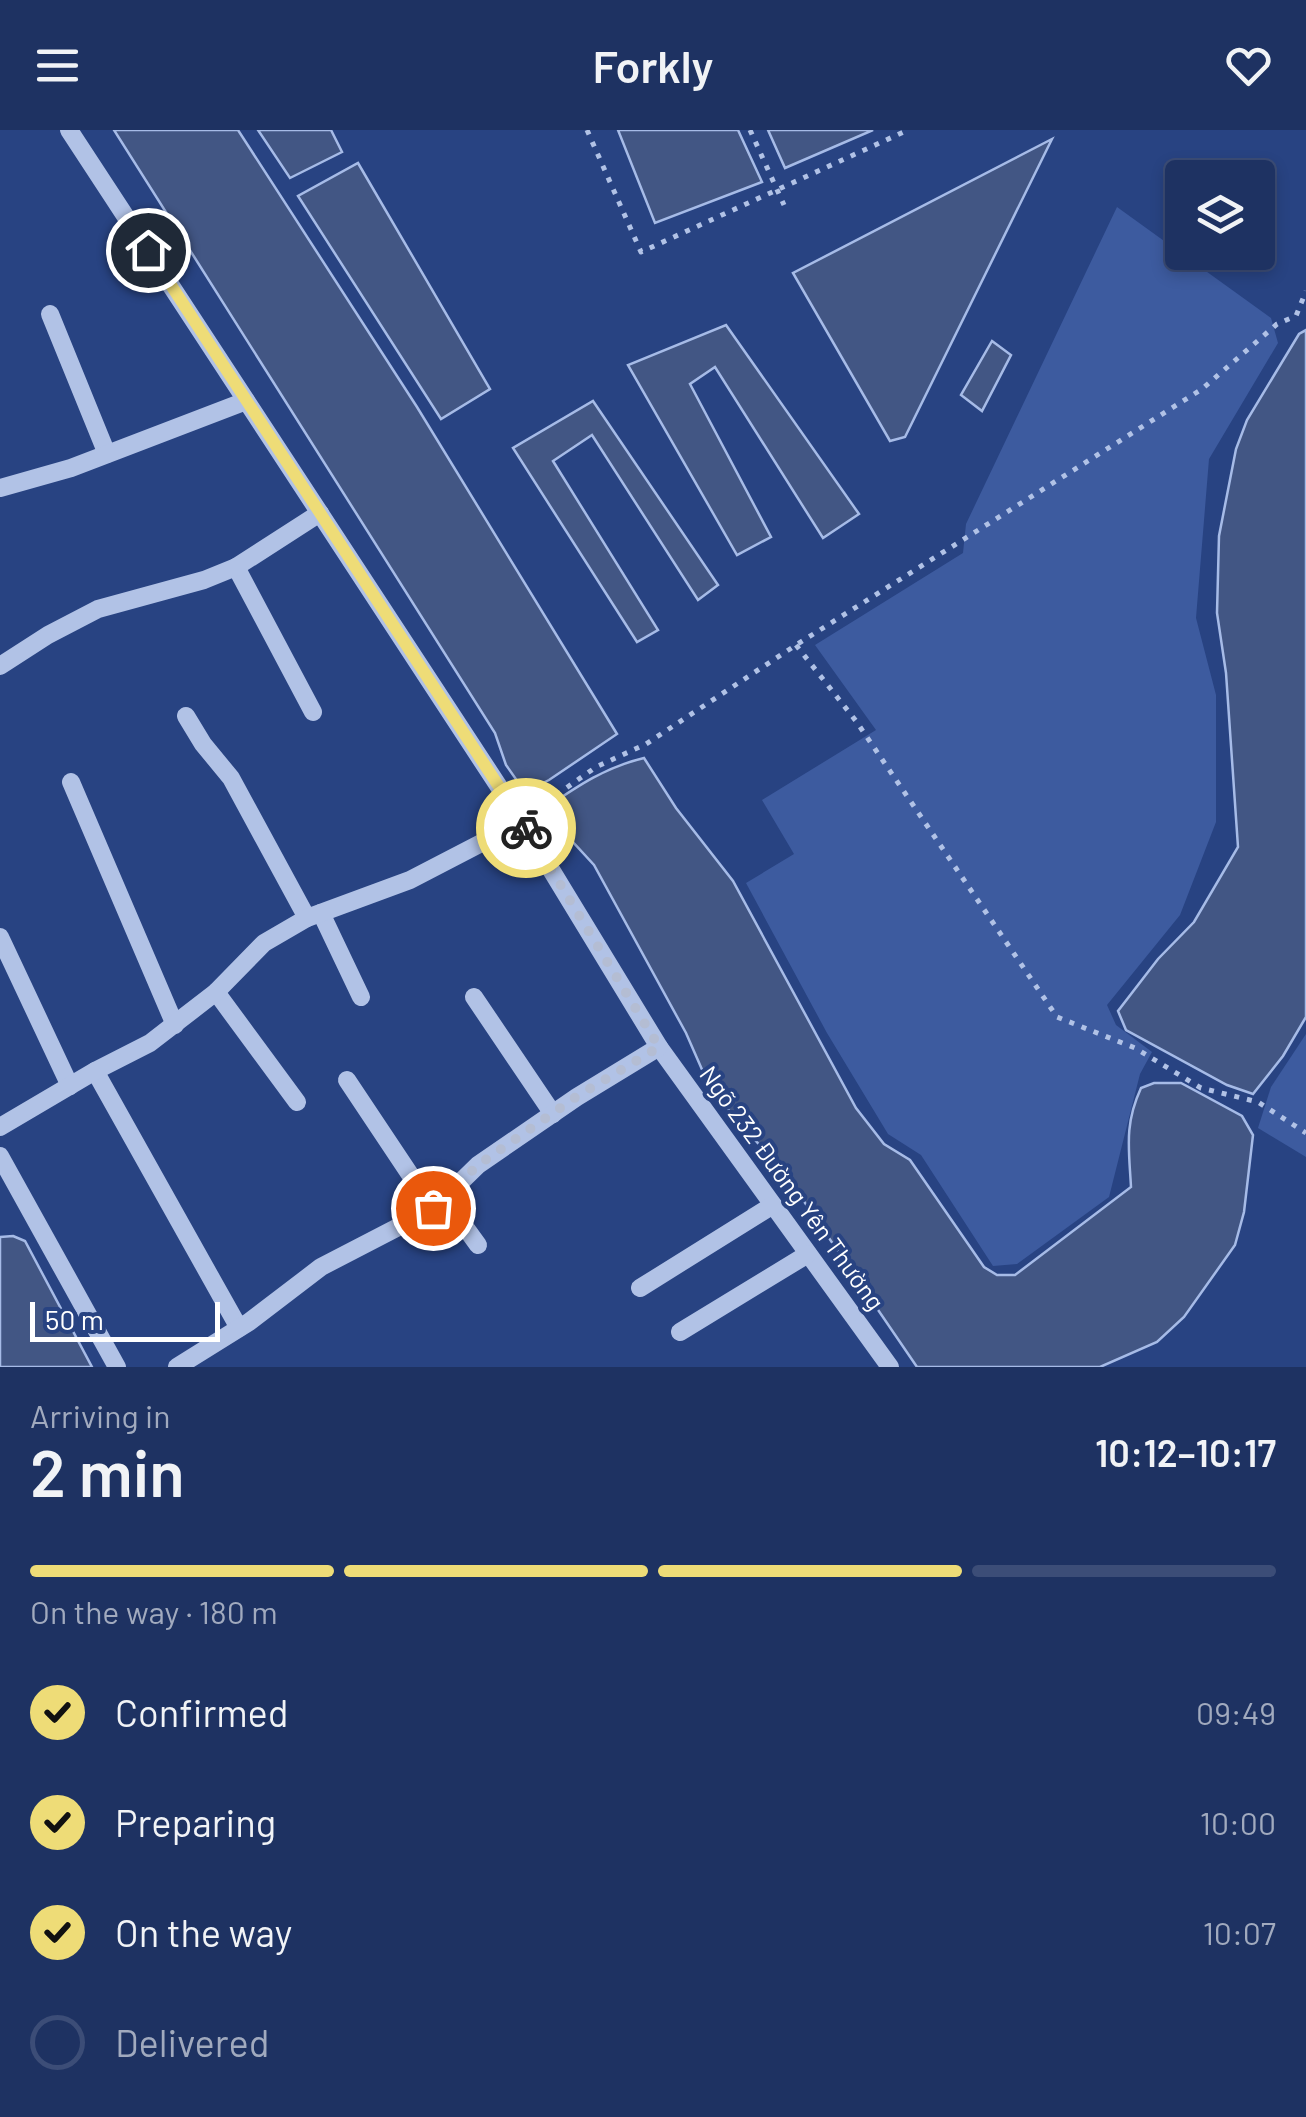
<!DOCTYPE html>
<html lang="en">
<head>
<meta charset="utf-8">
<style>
	:root { --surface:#1e3262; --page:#2b3e6b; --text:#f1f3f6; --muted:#a1aabe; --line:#3c4d77; --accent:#eedc77 }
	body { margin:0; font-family:Barlow,sans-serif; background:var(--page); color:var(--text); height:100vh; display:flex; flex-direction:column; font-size:38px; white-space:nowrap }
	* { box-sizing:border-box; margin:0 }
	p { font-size:32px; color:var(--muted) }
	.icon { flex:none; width:55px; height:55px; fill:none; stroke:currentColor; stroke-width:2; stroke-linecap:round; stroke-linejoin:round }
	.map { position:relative; height:1237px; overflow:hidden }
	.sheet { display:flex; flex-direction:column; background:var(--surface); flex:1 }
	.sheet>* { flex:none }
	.buttons { position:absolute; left:1165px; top:30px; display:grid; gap:20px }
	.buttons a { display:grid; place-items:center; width:110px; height:110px; border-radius:10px; background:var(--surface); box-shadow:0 5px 15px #0003,0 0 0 2px var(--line); font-size:50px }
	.scale { position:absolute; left:30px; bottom:25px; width:190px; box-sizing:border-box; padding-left:10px; border:5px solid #fff; border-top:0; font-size:28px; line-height:35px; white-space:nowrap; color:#fff; -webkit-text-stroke:8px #284382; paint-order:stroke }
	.pin { position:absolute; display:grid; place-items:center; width:85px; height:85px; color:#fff; margin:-42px; border:5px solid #fff; border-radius:50%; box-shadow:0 2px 10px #0007 }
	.courier { position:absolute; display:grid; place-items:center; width:100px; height:100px; margin:-50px; border:8px solid #eedc77; border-radius:50%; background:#fff; color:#222; box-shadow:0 2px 12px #0007 }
	.overview em { font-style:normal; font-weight:600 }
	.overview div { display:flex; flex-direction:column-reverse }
	.overview { display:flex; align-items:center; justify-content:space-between; height:170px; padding:0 30px }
	h1 { font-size:65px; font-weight:600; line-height:75px }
	.bar { display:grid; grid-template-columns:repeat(4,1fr); gap:15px 10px; align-content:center; height:120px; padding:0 30px }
	.bar i { height:12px; border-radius:8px; background:var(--line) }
	.bar .active { background:var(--accent) }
	.bar p { grid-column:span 4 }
	ol { padding:0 30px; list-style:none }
	li { display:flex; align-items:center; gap:30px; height:110px }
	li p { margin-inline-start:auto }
	li .icon { padding:10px; border-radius:50%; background:var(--accent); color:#111; stroke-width:4 }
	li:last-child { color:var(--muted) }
	li i { width:55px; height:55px; border:5px solid var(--line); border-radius:50% }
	header { display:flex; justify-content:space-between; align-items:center; height:130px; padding:0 30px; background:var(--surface); font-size:45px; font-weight:600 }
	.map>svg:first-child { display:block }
</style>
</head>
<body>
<header><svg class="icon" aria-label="menu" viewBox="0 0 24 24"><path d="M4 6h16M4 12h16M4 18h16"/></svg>Forkly<svg class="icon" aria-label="heart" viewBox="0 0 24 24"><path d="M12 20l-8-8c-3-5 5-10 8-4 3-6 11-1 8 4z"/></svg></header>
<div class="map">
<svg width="1306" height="1237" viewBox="0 0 1306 1237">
	<rect width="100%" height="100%" fill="#284382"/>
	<g fill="#3d5b9f">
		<polygon points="1117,77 1271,188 1278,213 1209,329 1196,488 1216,565 1216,692 1180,785 1107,875 1116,895 1152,922 1140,944 1109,1067 1017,1134 993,1136 921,1025 888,1004 827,903 746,753 794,724 762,670 876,600 815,515 963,423 966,394"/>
		<polygon points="1306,904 1306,1027 1258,998 1271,957"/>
	</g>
	<g fill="#425684" stroke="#a6bbe7" stroke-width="2.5">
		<polygon points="114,0 238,0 417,277 617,604 549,650 525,662 506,635 495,603"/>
		<polygon points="258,0 331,0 342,22 290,48"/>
		<polygon points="618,0 738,0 762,52 655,93"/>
		<polygon points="768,0 873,0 785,38"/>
		<polygon points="1052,9 905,307 890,311 793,143"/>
		<polygon points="358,33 490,259 441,289 298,66"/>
		<polygon points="726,195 859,384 823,408 715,237 690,254 771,407 737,425 628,235"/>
		<polygon points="1306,200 1306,887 1283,926 1253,964 1227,955 1126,900 1118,881 1158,829 1194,792 1238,717 1226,543 1217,483 1219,406 1236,319 1247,290 1299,204"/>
		<polygon points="992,211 1011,225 982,281 961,265"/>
		<polygon points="593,271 718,455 698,470 592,305 553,331 658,500 637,512 513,318"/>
		<path d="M644,628L676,678L733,751L856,978L884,1014L910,1030L984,1137L997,1145H1015L1131,1057C1129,1019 1124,995 1141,958L1154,953H1181L1242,986L1253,1005L1244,1082L1235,1115L1184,1187L1157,1212L1100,1237H917L786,1045L711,960L686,903L594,735L550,687L547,677C579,655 606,637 644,628Z"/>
		<polygon points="13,1106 25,1111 92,1237 0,1237 0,1107"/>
	</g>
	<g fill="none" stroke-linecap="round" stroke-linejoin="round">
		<g stroke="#b1c2e6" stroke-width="5" stroke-dasharray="5 8" stroke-linecap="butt">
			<polyline points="587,0 641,122 908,0"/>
			<polyline points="750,0 784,75"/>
			<polyline points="796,515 856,591 1057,887 1135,918 1201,958 1258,972 1306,1003"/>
			<polyline points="535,680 596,637 646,614 796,515 1202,259 1277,194 1296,186 1306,161"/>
		</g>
		<g stroke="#b1c2e6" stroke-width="18">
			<polyline points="69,0 522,692 659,917 890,1237"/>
			<polyline points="50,184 107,324"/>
			<polyline points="0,358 71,338 246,271"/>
			<polyline points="236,437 313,582"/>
			<polyline points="0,536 48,505 98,479 204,450 236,437 320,383"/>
			<polyline points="186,586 203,614 231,648 307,788"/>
			<polyline points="71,652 175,895"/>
			<polyline points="321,783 361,867"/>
			<polyline points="0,807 70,956"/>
			<polyline points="216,862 297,972"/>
			<polyline points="474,867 553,984"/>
			<polyline points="95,941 239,1198"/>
			<polyline points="347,950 433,1079"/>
			<polyline points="0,997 95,941 150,913 216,862 264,813 307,788 410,750 522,692"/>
			<polyline points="0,1026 117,1237"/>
			<polyline points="444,1068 478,1115"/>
			<polyline points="640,1158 773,1075"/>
			<polyline points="680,1202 808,1124"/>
			<polyline points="177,1237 249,1192 321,1137 433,1079 478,1035 577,967 659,917"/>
		</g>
	</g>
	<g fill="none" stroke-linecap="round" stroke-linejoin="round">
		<polyline stroke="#b4bdd3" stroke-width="10" stroke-dasharray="0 18" points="433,1078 478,1035 576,967 659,917 526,698"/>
		<polyline stroke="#eedc77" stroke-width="12" points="148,120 526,698"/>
	</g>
	<g text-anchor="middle" stroke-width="8" stroke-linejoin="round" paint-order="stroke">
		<g font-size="25" fill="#fff" stroke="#284382">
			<text transform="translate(792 1058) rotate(54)" y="9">Ngõ 232 Đường Yên Thường</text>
		</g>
	</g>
</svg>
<div class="buttons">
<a><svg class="icon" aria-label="layers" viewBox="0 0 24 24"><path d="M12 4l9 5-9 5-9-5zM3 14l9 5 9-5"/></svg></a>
</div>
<div class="scale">50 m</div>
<div class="pin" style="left:433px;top:1078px;background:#ea580c"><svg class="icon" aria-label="bag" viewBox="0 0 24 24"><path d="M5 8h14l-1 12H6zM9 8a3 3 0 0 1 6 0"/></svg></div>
<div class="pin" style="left:148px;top:120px;background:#1f2937"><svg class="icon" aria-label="home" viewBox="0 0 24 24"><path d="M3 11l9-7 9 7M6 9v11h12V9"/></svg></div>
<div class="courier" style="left:526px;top:698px"><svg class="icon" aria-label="bike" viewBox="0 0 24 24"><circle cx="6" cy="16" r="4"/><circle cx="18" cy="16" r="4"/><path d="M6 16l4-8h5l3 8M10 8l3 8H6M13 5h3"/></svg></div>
</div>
<section class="sheet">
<div class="overview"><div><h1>2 min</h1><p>Arriving in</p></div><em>10:12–10:17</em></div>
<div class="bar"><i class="active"></i><i class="active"></i><i class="active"></i><i></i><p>On the way · 180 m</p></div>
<ol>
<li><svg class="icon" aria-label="check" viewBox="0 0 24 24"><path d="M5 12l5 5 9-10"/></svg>Confirmed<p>09:49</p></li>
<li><svg class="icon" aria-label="check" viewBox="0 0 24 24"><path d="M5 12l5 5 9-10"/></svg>Preparing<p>10:00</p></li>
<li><svg class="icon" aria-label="check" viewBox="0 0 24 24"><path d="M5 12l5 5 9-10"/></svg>On the way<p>10:07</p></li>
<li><i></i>Delivered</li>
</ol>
</section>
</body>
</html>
